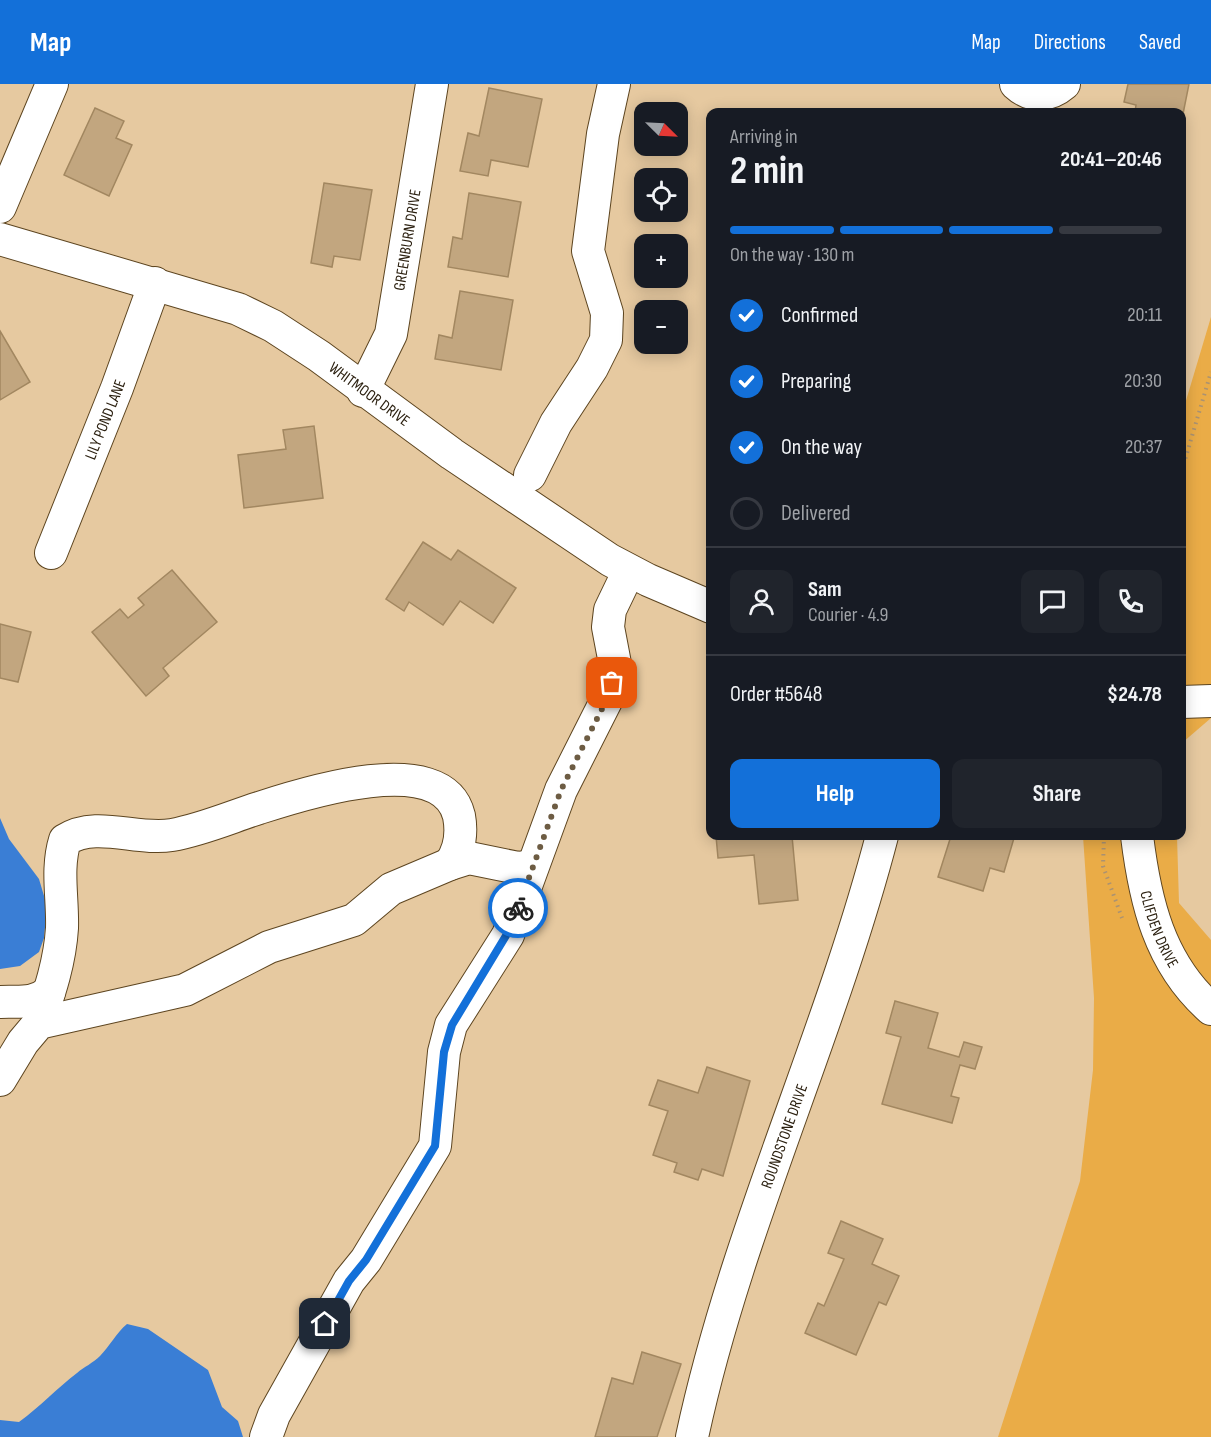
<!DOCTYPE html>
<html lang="en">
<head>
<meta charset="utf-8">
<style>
	:root { --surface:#171b24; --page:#20242c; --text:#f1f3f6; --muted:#9ea1a6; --line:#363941; --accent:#1370d9 }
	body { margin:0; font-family:"Sofia Sans Condensed",sans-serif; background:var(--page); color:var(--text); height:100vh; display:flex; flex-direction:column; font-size:22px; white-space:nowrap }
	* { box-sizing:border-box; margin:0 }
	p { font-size:20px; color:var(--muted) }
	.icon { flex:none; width:33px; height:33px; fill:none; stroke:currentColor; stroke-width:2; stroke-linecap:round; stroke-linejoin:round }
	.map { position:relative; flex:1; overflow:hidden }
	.details { position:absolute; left:706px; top:24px; width:480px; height:732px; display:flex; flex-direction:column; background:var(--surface); border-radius:12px; box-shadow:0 3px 15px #0003 }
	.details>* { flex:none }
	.needle { width:39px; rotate:114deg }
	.controls { position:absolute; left:634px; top:18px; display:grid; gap:12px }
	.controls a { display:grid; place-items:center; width:54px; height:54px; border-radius:12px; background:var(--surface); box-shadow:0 3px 15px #0003; font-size:30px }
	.pin { position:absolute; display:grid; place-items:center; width:51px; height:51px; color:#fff; margin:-26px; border-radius:12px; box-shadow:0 3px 9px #0006 }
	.courier { position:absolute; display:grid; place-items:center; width:60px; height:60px; margin:-30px; border:4px solid #1370d9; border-radius:50%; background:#fff; color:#222; box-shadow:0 2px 8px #0007 }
	.headline em { font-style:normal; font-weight:700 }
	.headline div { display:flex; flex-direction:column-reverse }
	.headline { display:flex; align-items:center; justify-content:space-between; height:102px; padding:0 24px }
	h1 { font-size:39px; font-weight:700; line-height:45px }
	.bar { display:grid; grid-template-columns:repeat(4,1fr); gap:9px 6px; align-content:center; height:72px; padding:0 24px }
	.bar i { height:8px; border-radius:4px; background:var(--line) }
	.bar .active { background:var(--accent) }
	.bar p { grid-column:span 4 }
	.line { display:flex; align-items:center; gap:15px; padding:0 24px; border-top:2px solid var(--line) }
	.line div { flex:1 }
	.round { display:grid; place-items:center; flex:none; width:63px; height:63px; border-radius:12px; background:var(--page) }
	ol { padding:0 24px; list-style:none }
	li { display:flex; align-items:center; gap:18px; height:66px }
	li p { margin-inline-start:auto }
	li .icon { padding:6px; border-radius:50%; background:var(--accent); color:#fff; stroke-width:4 }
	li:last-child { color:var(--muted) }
	li i { width:33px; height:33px; border:3px solid var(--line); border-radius:50% }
	.action { display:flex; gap:12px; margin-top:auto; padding:12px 24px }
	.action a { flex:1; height:69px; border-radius:12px; background:var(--accent); color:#fff; font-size:24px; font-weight:700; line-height:69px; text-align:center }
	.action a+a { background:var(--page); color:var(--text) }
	header { display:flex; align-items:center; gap:36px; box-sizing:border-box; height:84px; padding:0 30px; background:var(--accent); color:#fff }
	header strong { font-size:28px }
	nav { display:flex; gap:33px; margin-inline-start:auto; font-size:21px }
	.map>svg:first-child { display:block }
</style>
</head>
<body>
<header>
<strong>Map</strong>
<nav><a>Map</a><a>Directions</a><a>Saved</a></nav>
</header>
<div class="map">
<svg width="1211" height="1353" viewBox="0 0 1211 1353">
	<rect width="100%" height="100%" fill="#e6c9a0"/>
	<g fill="#eaac47">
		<polygon points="1211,233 1211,634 1182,659 1182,330"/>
		<polygon points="1083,752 1177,752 1179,819 1211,856 1211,1353 998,1353 1080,1097 1093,986 1094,914"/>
	</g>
	<g fill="#3a7ed5">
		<polygon points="0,734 9,755 39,795 47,822 44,854 39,868 20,882 0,885"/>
		<path d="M127,1240L148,1245L208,1286L222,1323L238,1337L243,1353H0V1336L19,1338C41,1322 56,1305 77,1289C84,1283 93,1279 100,1272C110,1262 116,1249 127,1240Z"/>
	</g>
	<g fill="#c2a67f" stroke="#a28760" stroke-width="1.5">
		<polygon points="1128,0 1189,0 1182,35 1182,28 1135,28 1136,21 1124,18"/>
		<polygon points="489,4 542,15 528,83 491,76 488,92 460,87 468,49 479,52"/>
		<polygon points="95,24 124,37 116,54 132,61 109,112 64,91"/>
		<polygon points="324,99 372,106 360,176 334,172 332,183 311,179"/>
		<polygon points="469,109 521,118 508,193 448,183 453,153 462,155"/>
		<polygon points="460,207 513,216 501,286 435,275 439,251 452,254"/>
		<polygon points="0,247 30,298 0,316"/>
		<polygon points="314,342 323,414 244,424 238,371 286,365 283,346"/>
		<polygon points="423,458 451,476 458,466 516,504 493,539 460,517 443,541 409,518 404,527 386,515"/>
		<polygon points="172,486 217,538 163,584 169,592 146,612 92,548 120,525 128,534 144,521 138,514"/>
		<polygon points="0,540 31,548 18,598 0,594"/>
		<polygon points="716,752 792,752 798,816 759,820 754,771 718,774"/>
		<polygon points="951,752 1006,752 1014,754 1004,788 990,784 983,807 938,793"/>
		<polygon points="895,917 938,929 928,964 959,973 964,958 982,963 975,985 960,981 951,1012 959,1014 952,1039 882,1020 901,953 886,949"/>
		<polygon points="707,983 750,997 723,1092 702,1085 698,1096 674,1088 677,1079 653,1071 668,1027 649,1021 658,996 698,1009"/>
		<polygon points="841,1137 883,1155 872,1180 899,1192 886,1221 879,1218 856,1271 805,1249 818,1219 824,1222 844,1175 828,1169"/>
		<polygon points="642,1268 681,1280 657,1353 595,1353 612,1294 633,1300"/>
	</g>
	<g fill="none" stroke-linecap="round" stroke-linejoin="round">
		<g stroke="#5d4520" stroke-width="34">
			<g id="minor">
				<path d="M1016,0C1031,14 1049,13 1064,0"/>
				<polyline points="0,123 52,0"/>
				<path id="s1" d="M0,155L238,225L273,242L319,272L452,370L610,476L648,496L711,523"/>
				<path id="s2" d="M363,307L391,250L432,0"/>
				<polyline points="530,391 556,339 592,284 606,256 607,229 588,167 603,50 614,0"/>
				<path id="s3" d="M51,469L117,304L155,199"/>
				<polyline points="1182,618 1211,617"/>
				<path id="s4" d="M1137,752C1145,817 1159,879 1211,925"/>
				<path d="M0,918C19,917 33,921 49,908"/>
				<path d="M39,939C50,907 60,877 62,844C63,814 56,785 65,756C97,736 136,757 172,751C201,746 231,733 259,724C302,710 443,664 459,732C462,748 460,766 450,780"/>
				<polyline points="0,996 23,958 39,939 185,906 269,863 354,836 391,805 450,780 469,774 518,784 532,782"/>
				<polyline points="266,1353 274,1331 349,1197 366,1176 435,1062 444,968 451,941 508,851 561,706 608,613 616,585 608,543 610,526 623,499"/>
				<path id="s5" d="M692,1353C736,1147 829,955 882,752"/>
			</g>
		</g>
		<g stroke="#aa9272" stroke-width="4" stroke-dasharray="1.5 4.5" stroke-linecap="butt">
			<polyline points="1182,386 1211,288"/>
			<polyline points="1104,752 1103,782 1122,834"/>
		</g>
		<use href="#minor" stroke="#fff" stroke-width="32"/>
	</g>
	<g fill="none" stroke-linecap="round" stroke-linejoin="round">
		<polyline stroke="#6d5c43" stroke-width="6" stroke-dasharray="0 10.8" points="518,824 561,706 608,613 612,599"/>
		<polyline stroke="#1370d9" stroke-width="8" points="325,1240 349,1197 366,1176 435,1062 444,968 452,941 507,850 518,824"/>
	</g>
	<g text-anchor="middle" stroke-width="4.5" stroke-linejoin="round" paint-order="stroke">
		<g font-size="16" fill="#2c2111" stroke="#fbecd8">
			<text dy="6" stroke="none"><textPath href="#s2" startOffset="159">GREENBURN DRIVE</textPath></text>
			<text dy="6" stroke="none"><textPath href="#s1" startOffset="405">WHITMOOR DRIVE</textPath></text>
			<text dy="6" stroke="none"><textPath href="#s3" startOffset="144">LILY POND LANE</textPath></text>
			<text dy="6" stroke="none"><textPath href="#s4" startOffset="96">CLIFDEN DRIVE</textPath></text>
			<text dy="6" stroke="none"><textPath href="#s5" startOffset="315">ROUNDSTONE DRIVE</textPath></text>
		</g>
	</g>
</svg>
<div class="controls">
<a><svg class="needle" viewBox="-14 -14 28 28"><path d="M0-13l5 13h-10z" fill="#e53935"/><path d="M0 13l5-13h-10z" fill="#9ea1a6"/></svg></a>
<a><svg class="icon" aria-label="locate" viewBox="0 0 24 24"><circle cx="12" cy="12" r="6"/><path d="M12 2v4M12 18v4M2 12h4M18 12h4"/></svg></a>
<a>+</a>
<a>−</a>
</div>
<div class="pin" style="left:612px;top:599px;background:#ea580c"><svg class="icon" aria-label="bag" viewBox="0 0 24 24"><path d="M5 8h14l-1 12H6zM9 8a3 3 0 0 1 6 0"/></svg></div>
<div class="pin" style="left:325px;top:1240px;background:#1f2937"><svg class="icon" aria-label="home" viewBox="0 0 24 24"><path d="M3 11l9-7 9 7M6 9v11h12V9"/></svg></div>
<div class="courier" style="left:518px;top:824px"><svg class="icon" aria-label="bike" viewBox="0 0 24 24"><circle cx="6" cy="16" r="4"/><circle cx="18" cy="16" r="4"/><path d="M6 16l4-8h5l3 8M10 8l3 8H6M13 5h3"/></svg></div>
<section class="details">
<div class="headline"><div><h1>2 min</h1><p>Arriving in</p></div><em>20:41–20:46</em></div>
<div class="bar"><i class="active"></i><i class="active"></i><i class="active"></i><i></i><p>On the way · 130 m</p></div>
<ol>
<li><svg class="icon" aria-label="check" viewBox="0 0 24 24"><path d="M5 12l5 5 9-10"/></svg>Confirmed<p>20:11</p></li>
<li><svg class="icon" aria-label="check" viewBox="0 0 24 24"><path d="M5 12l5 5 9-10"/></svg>Preparing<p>20:30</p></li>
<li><svg class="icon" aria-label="check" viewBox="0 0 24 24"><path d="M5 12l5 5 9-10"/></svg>On the way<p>20:37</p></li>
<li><i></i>Delivered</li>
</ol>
<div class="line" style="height:108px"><a class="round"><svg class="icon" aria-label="person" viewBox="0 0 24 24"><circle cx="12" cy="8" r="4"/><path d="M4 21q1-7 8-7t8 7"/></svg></a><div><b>Sam</b><p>Courier · 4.9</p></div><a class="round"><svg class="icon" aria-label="chat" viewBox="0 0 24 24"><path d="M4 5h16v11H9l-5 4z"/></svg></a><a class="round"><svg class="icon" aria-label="phone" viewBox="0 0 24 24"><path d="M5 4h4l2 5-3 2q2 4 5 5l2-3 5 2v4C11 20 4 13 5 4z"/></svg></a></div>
<div class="line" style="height:78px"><div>Order #5648</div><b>$24.78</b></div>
<div class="action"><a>Help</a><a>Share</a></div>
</section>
</div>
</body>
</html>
